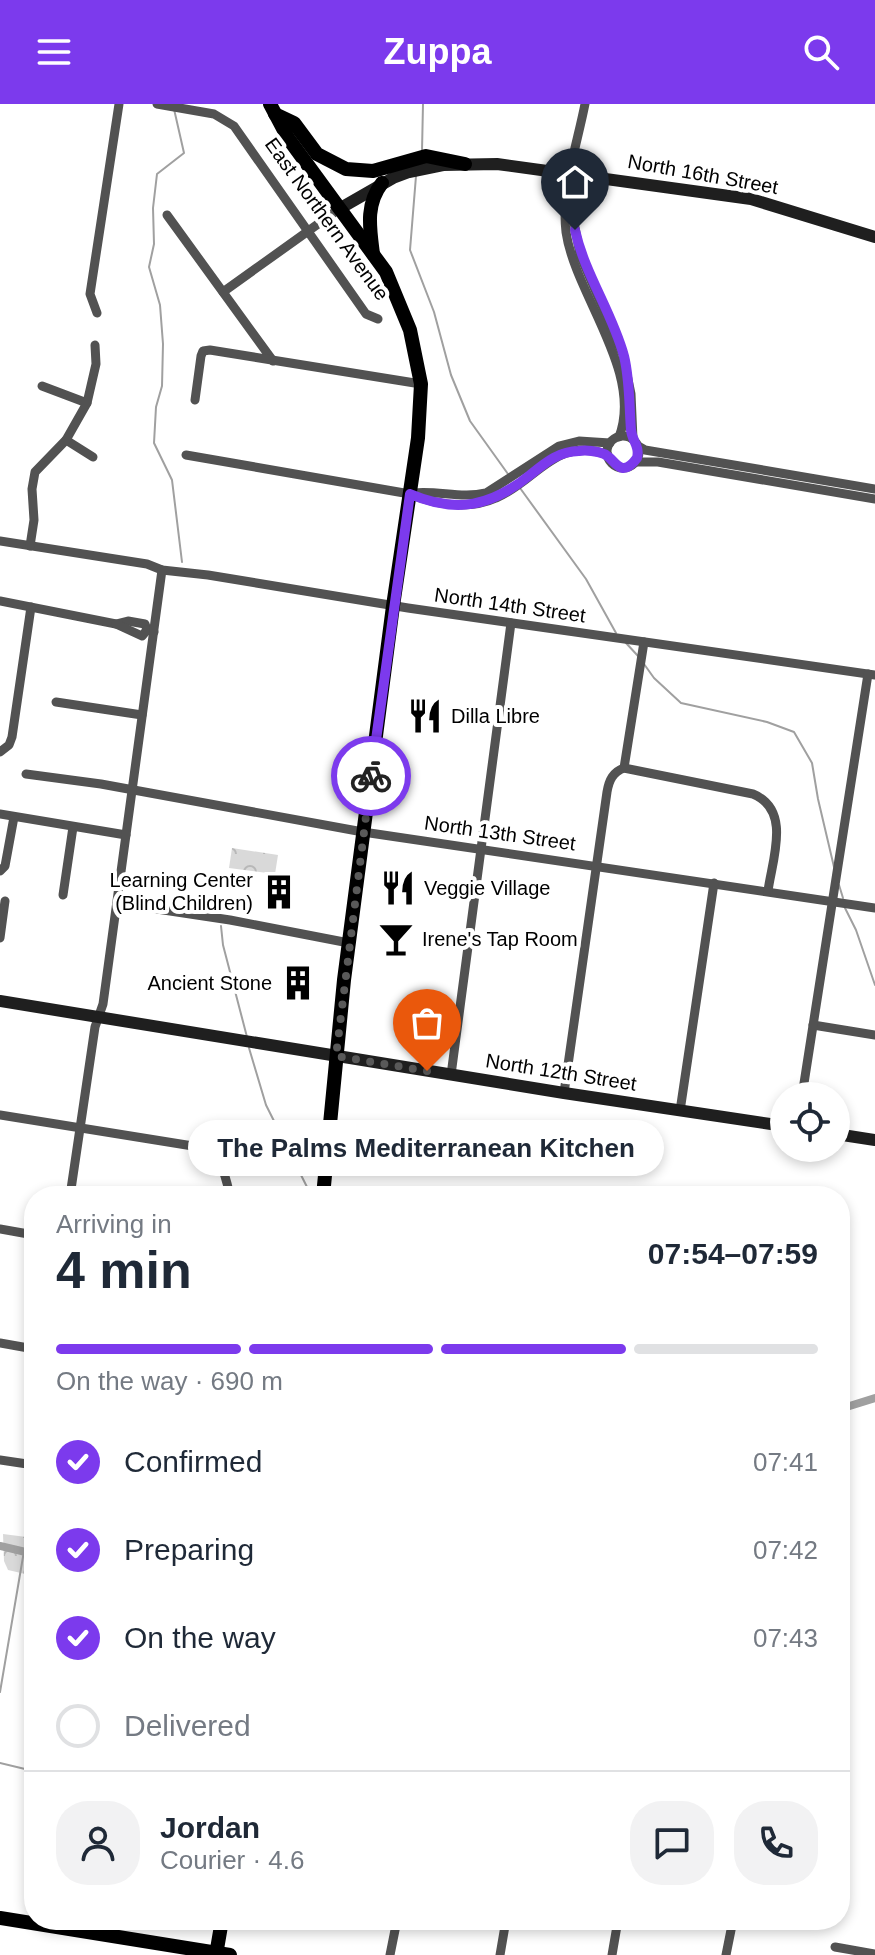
<!DOCTYPE html>
<html lang="en">
<head>
<meta charset="utf-8">
<style>
	:root { --surface:#fff; --page:#f2f2f3; --text:#1f2937; --muted:#747a83; --line:#e0e1e3; --accent:#7c3aed }
	body { margin:0; font-family:Helvetica,sans-serif; background:var(--page); color:var(--text); height:100vh; display:flex; flex-direction:column; font-size:30px; white-space:nowrap }
	* { box-sizing:border-box; margin:0 }
	p { font-size:26px; color:var(--muted) }
	.icon { flex:none; width:44px; height:44px; fill:none; stroke:currentColor; stroke-width:2; stroke-linecap:round; stroke-linejoin:round }
	.map { position:relative; flex:1; overflow:hidden }
	.drawer { position:absolute; left:24px; top:1082px; width:826px; height:744px; display:flex; flex-direction:column; background:var(--surface); border-radius:32px; box-shadow:0 4px 12px #0003 }
	.drawer>* { flex:none }
	.controls { position:absolute; left:770px; top:978px; display:grid; gap:16px }
	.controls a { display:grid; place-items:center; width:80px; height:80px; border-radius:50%; background:var(--surface); box-shadow:0 4px 12px #0003; font-size:40px }
	.pin { position:absolute; display:grid; place-items:center; width:68px; height:68px; color:#fff; margin:-82px -34px; border-radius:50% 50% 50% 0; rotate:-45deg; box-shadow:0 0 8px #0007 }
	.pin .icon { rotate:45deg }
	.courier { position:absolute; display:grid; place-items:center; width:80px; height:80px; margin:-40px; border:6px solid #7c3aed; border-radius:50%; background:#fff; color:#222; box-shadow:0 2px 10px #0007 }
	.bubble { position:absolute; height:56px; border-radius:28px; background:var(--surface); box-shadow:0 4px 12px #0003; font-size:26px; font-weight:600; line-height:56px; text-align:center }
	.head em { font-style:normal; font-weight:600 }
	.head div { display:flex; flex-direction:column-reverse }
	.head { display:flex; align-items:center; justify-content:space-between; height:136px; padding:0 32px }
	h1 { font-size:52px; font-weight:600; line-height:60px }
	.bar { display:grid; grid-template-columns:repeat(4,1fr); gap:12px 8px; align-content:center; height:96px; padding:0 32px }
	.bar i { height:10px; border-radius:6px; background:var(--line) }
	.bar .on { background:var(--accent) }
	.bar p { grid-column:span 4 }
	.line { display:flex; align-items:center; gap:20px; padding:0 32px; border-top:2px solid var(--line) }
	.line div { flex:1 }
	.round { display:grid; place-items:center; flex:none; width:84px; height:84px; border-radius:32px; background:var(--page) }
	ol { padding:0 32px; list-style:none }
	li { display:flex; align-items:center; gap:24px; height:88px }
	li p { margin-inline-start:auto }
	li .icon { padding:8px; border-radius:50%; background:var(--accent); color:#fff; stroke-width:4 }
	li:last-child { color:var(--muted) }
	li i { width:44px; height:44px; border:4px solid var(--line); border-radius:50% }
	header { display:flex; justify-content:space-between; align-items:center; height:104px; padding:0 32px; background:var(--accent); color:#fff; font-size:36px; font-weight:600 }
	.map>svg:first-child { display:block }
</style>
</head>
<body>
<header><svg class="icon" aria-label="menu" viewBox="0 0 24 24"><path d="M4 6h16M4 12h16M4 18h16"/></svg>Zuppa<svg class="icon" aria-label="search" viewBox="0 0 24 24"><circle cx="10" cy="10" r="6"/><path d="M15 15l6 6"/></svg></header>
<div class="map">
<svg width="875" height="1851" viewBox="0 0 875 1851">
	<defs>
		<pattern id="park-crowns" width="20" height="18" patternUnits="userSpaceOnUse" patternTransform="scale(2)"><rect width="20" height="18" fill="#d9d9d9"/><path d="M2 6a3 3 0 1 1 6 0M12 15a3 3 0 1 1 6 0" fill="none" stroke="#b8b8b8"/></pattern>
	</defs>
	<rect width="100%" height="100%" fill="#fff"/>
	<g fill="url(#park-crowns)">
		<polygon points="232,744 278,751 275,770 229,764"/>
		<polygon points="3,1430 34,1434 34,1472 8,1466 4,1457"/>
	</g>
	<g fill="none" stroke-linecap="round" stroke-linejoin="round">
		<g stroke="#a0a0a0" stroke-width="2">
			<polyline points="174,5 184,49 157,70 153,104 154,140 149,163 160,201 163,240 162,282 156,303 154,339 172,376 182,458"/>
			<polyline points="422,47 423,0"/>
			<polyline points="416,72 410,146 434,208 451,271 470,317 508,370"/>
			<polyline points="520,384 586,475 616,529"/>
			<polyline points="626,539 638,552"/>
			<polyline points="644,560 654,574 681,599 767,618 794,628 812,659 818,695 834,763"/>
			<polyline points="839,781 843,794"/>
			<polyline points="845,804 856,826 875,881"/>
			<polyline points="221,822 223,841 247,933"/>
			<polyline points="249,944 266,1001 307,1083"/>
			<polyline points="0,1588 24,1447"/>
			<polyline points="0,1659 25,1665"/>
		</g>
		<g stroke="#a0a0a0" stroke-width="8">
			<polyline points="840,1305 875,1294"/>
			<polyline points="0,1442 34,1450"/>
		</g>
		<g stroke="#525252" stroke-width="9">
			<polyline points="157,0 214,10 234,22 366,210 378,215"/>
			<path d="M585,0C577,41 561,86 566,128C575,191 644,268 619,333"/>
			<polyline points="572,76 574,118 580,151 623,251 631,290 633,335"/>
			<polyline points="167,111 273,257"/>
			<polyline points="223,188 339,105"/>
			<polyline points="97,209 90,190 119,0"/>
			<polyline points="42,282 87,299"/>
			<polyline points="195,296 201,252 203,247 210,246 421,280"/>
			<circle cx="623" cy="348" r="16"/>
			<polyline points="66,336 93,353"/>
			<polyline points="638,342 645,346 875,385"/>
			<path d="M186,351L410,390C436,401 470,406 496,394C537,377 556,331 608,351"/>
			<polyline points="635,358 658,358 875,395"/>
			<path d="M413,389C438,386 461,395 486,389L559,342L579,337L610,339"/>
			<polyline points="0,437 147,460 162,466 208,471 408,504 875,571"/>
			<polyline points="30,442 34,416 32,385 35,368 66,336 87,299 96,260 95,241"/>
			<polyline points="0,497 116,520 128,517 145,520 147,526 154,528"/>
			<polyline points="116,520 142,532 147,526"/>
			<polyline points="56,598 142,611"/>
			<polyline points="0,648 9,641 12,633 31,503"/>
			<polyline points="624,664 644,538"/>
			<polyline points="26,670 101,680 363,728 875,804"/>
			<polyline points="0,710 126,731"/>
			<polyline points="0,767 5,762 14,713"/>
			<polyline points="63,791 73,723"/>
			<polyline points="117,799 230,816 349,839"/>
			<polyline points="0,834 5,797"/>
			<polyline points="813,921 875,931"/>
			<polyline points="451,971 511,519"/>
			<path d="M564,989L607,688C609,676 613,668 624,664L753,690C792,706 772,756 768,787"/>
			<polyline points="802,992 868,570"/>
			<polyline points="680,1007 714,779"/>
			<path d="M0,1011L199,1043C222,1051 225,1070 230,1092"/>
			<polyline points="70,1092 95,923 103,900 162,466"/>
			<polyline points="0,1125 34,1131"/>
			<polyline points="0,1239 34,1245"/>
			<polyline points="0,1356 34,1361"/>
			<polyline points="835,1843 875,1850"/>
			<polyline points="390,1851 397,1816"/>
			<polyline points="500,1851 506,1816"/>
			<polyline points="612,1851 618,1816"/>
			<polyline points="726,1851 733,1816"/>
		</g>
		<g stroke="#1f1f1f" stroke-width="12">
			<polyline points="339,105 393,74 409,68 443,61 497,60 751,95 875,133"/>
			<polyline points="0,897 564,989 784,1022"/>
			<polyline points="836,1030 875,1036"/>
		</g>
		<g stroke="#000" stroke-width="14">
			<polyline points="270,0 288,34 386,168 410,226 421,280 418,334 393,502 344,876 323,1092"/>
			<polyline points="275,10 294,19 317,50 346,65 373,67 426,52 465,60"/>
			<path d="M373,150C370,125 365,101 382,79"/>
			<polyline points="0,1814 230,1851"/>
			<polyline points="216,1851 222,1816"/>
		</g>
	</g>
	<g fill="none" stroke-linecap="round" stroke-linejoin="round">
		<polyline stroke="#595959" stroke-width="8" stroke-dasharray="0 14.4" points="371,672 336,952 427,967"/>
		<path stroke="#7c3aed" stroke-width="10" d="M371,672L410,390C457,410 492,402 530,371C545,359 559,347 579,347C586,346 597,347 604,350C615,354 620,377 637,354C640,342 632,337 631,326C629,301 630,277 624,252C612,208 585,171 575,126"/>
	</g>
	<defs>
		<g id="restaurant-bare" transform="scale(2.76)"><path d="M-5-6h1v4h1v-4h1v4h1v-4h1v5L-1.5 .5V6h-2V.5L-5-1ZM5-6V6H3V1.5H1.5Q1.5-4 5-6Z" fill="#000" stroke="#fff" stroke-width="2.5" paint-order="stroke"/></g>
		<g id="building-bare" transform="scale(2.76)"><path d="M-4-6H4V6H1V3H-1V6H-4ZM-2.5-4.3h1.7v1.8h-1.7ZM.8-4.3h1.7v1.8H.8ZM-2.5-1h1.7V.8h-1.7ZM.8-1h1.7V.8H.8Z" fill="#000" stroke="#fff" stroke-width="2.5" paint-order="stroke"/></g>
		<g id="bar-bare" transform="scale(2.76)"><path d="M-6-5H6L.8 .8V4.5H3.5V6h-7V4.5H-.8V.8Z" fill="#000" stroke="#fff" stroke-width="2.5" paint-order="stroke"/></g>
	</defs>
	<g fill-rule="evenodd">
		<use href="#restaurant-bare" x="425" y="612"/>
		<use href="#restaurant-bare" x="398" y="784"/>
		<use href="#building-bare" x="279" y="788"/>
		<use href="#bar-bare" x="396" y="835"/>
		<use href="#building-bare" x="298" y="879"/>
	</g>
	<g text-anchor="middle" stroke-width="8" stroke-linejoin="round" paint-order="stroke">
		<g font-size="20" fill="#000" stroke="#fff">
			<text transform="translate(703 70) rotate(10)" y="7">North 16th Street</text>
			<text transform="translate(327 115) rotate(54)" y="7">East Northern Avenue</text>
			<text transform="translate(510 501) rotate(8)" y="7">North 14th Street</text>
			<text transform="translate(500 729) rotate(8)" y="7">North 13th Street</text>
			<text transform="translate(561 968) rotate(9)" y="7">North 12th Street</text>
		</g>
		<g font-size="20" fill="#000" stroke="#fff" text-anchor="start">
			<text x="451" y="619">Dilla Libre</text>
			<text x="253" y="783" text-anchor="end">Learning Center<tspan x="253" dy="23">(Blind Children)</tspan></text>
			<text x="424" y="791">Veggie Village</text>
			<text x="422" y="842">Irene's Tap Room</text>
			<text x="272" y="886" text-anchor="end">Ancient Stone</text>
		</g>
	</g>
</svg>
<div class="controls">
<a><svg class="icon" aria-label="locate" viewBox="0 0 24 24"><circle cx="12" cy="12" r="6"/><path d="M12 2v4M12 18v4M2 12h4M18 12h4"/></svg></a>
</div>
<div class="pin" style="left:427px;top:967px;background:#ea580c"><svg class="icon" aria-label="bag" viewBox="0 0 24 24"><path d="M5 8h14l-1 12H6zM9 8a3 3 0 0 1 6 0"/></svg></div>
<div class="pin" style="left:575px;top:126px;background:#1f2937"><svg class="icon" aria-label="home" viewBox="0 0 24 24"><path d="M3 11l9-7 9 7M6 9v11h12V9"/></svg></div>
<div class="courier" style="left:371px;top:672px"><svg class="icon" aria-label="bike" viewBox="0 0 24 24"><circle cx="6" cy="16" r="4"/><circle cx="18" cy="16" r="4"/><path d="M6 16l4-8h5l3 8M10 8l3 8H6M13 5h3"/></svg></div>
<div class="bubble" style="left:188px;top:1016px;width:476px">The Palms Mediterranean Kitchen</div>
<section class="drawer">
<div class="head"><div><h1>4 min</h1><p>Arriving in</p></div><em>07:54–07:59</em></div>
<div class="bar"><i class="on"></i><i class="on"></i><i class="on"></i><i></i><p>On the way · 690 m</p></div>
<ol>
<li><svg class="icon" aria-label="check" viewBox="0 0 24 24"><path d="M5 12l5 5 9-10"/></svg>Confirmed<p>07:41</p></li>
<li><svg class="icon" aria-label="check" viewBox="0 0 24 24"><path d="M5 12l5 5 9-10"/></svg>Preparing<p>07:42</p></li>
<li><svg class="icon" aria-label="check" viewBox="0 0 24 24"><path d="M5 12l5 5 9-10"/></svg>On the way<p>07:43</p></li>
<li><i></i>Delivered</li>
</ol>
<div class="line" style="height:144px"><a class="round"><svg class="icon" aria-label="person" viewBox="0 0 24 24"><circle cx="12" cy="8" r="4"/><path d="M4 21q1-7 8-7t8 7"/></svg></a><div><b>Jordan</b><p>Courier · 4.6</p></div><a class="round"><svg class="icon" aria-label="chat" viewBox="0 0 24 24"><path d="M4 5h16v11H9l-5 4z"/></svg></a><a class="round"><svg class="icon" aria-label="phone" viewBox="0 0 24 24"><path d="M5 4h4l2 5-3 2q2 4 5 5l2-3 5 2v4C11 20 4 13 5 4z"/></svg></a></div>
</section>
</div>
</body>
</html>
